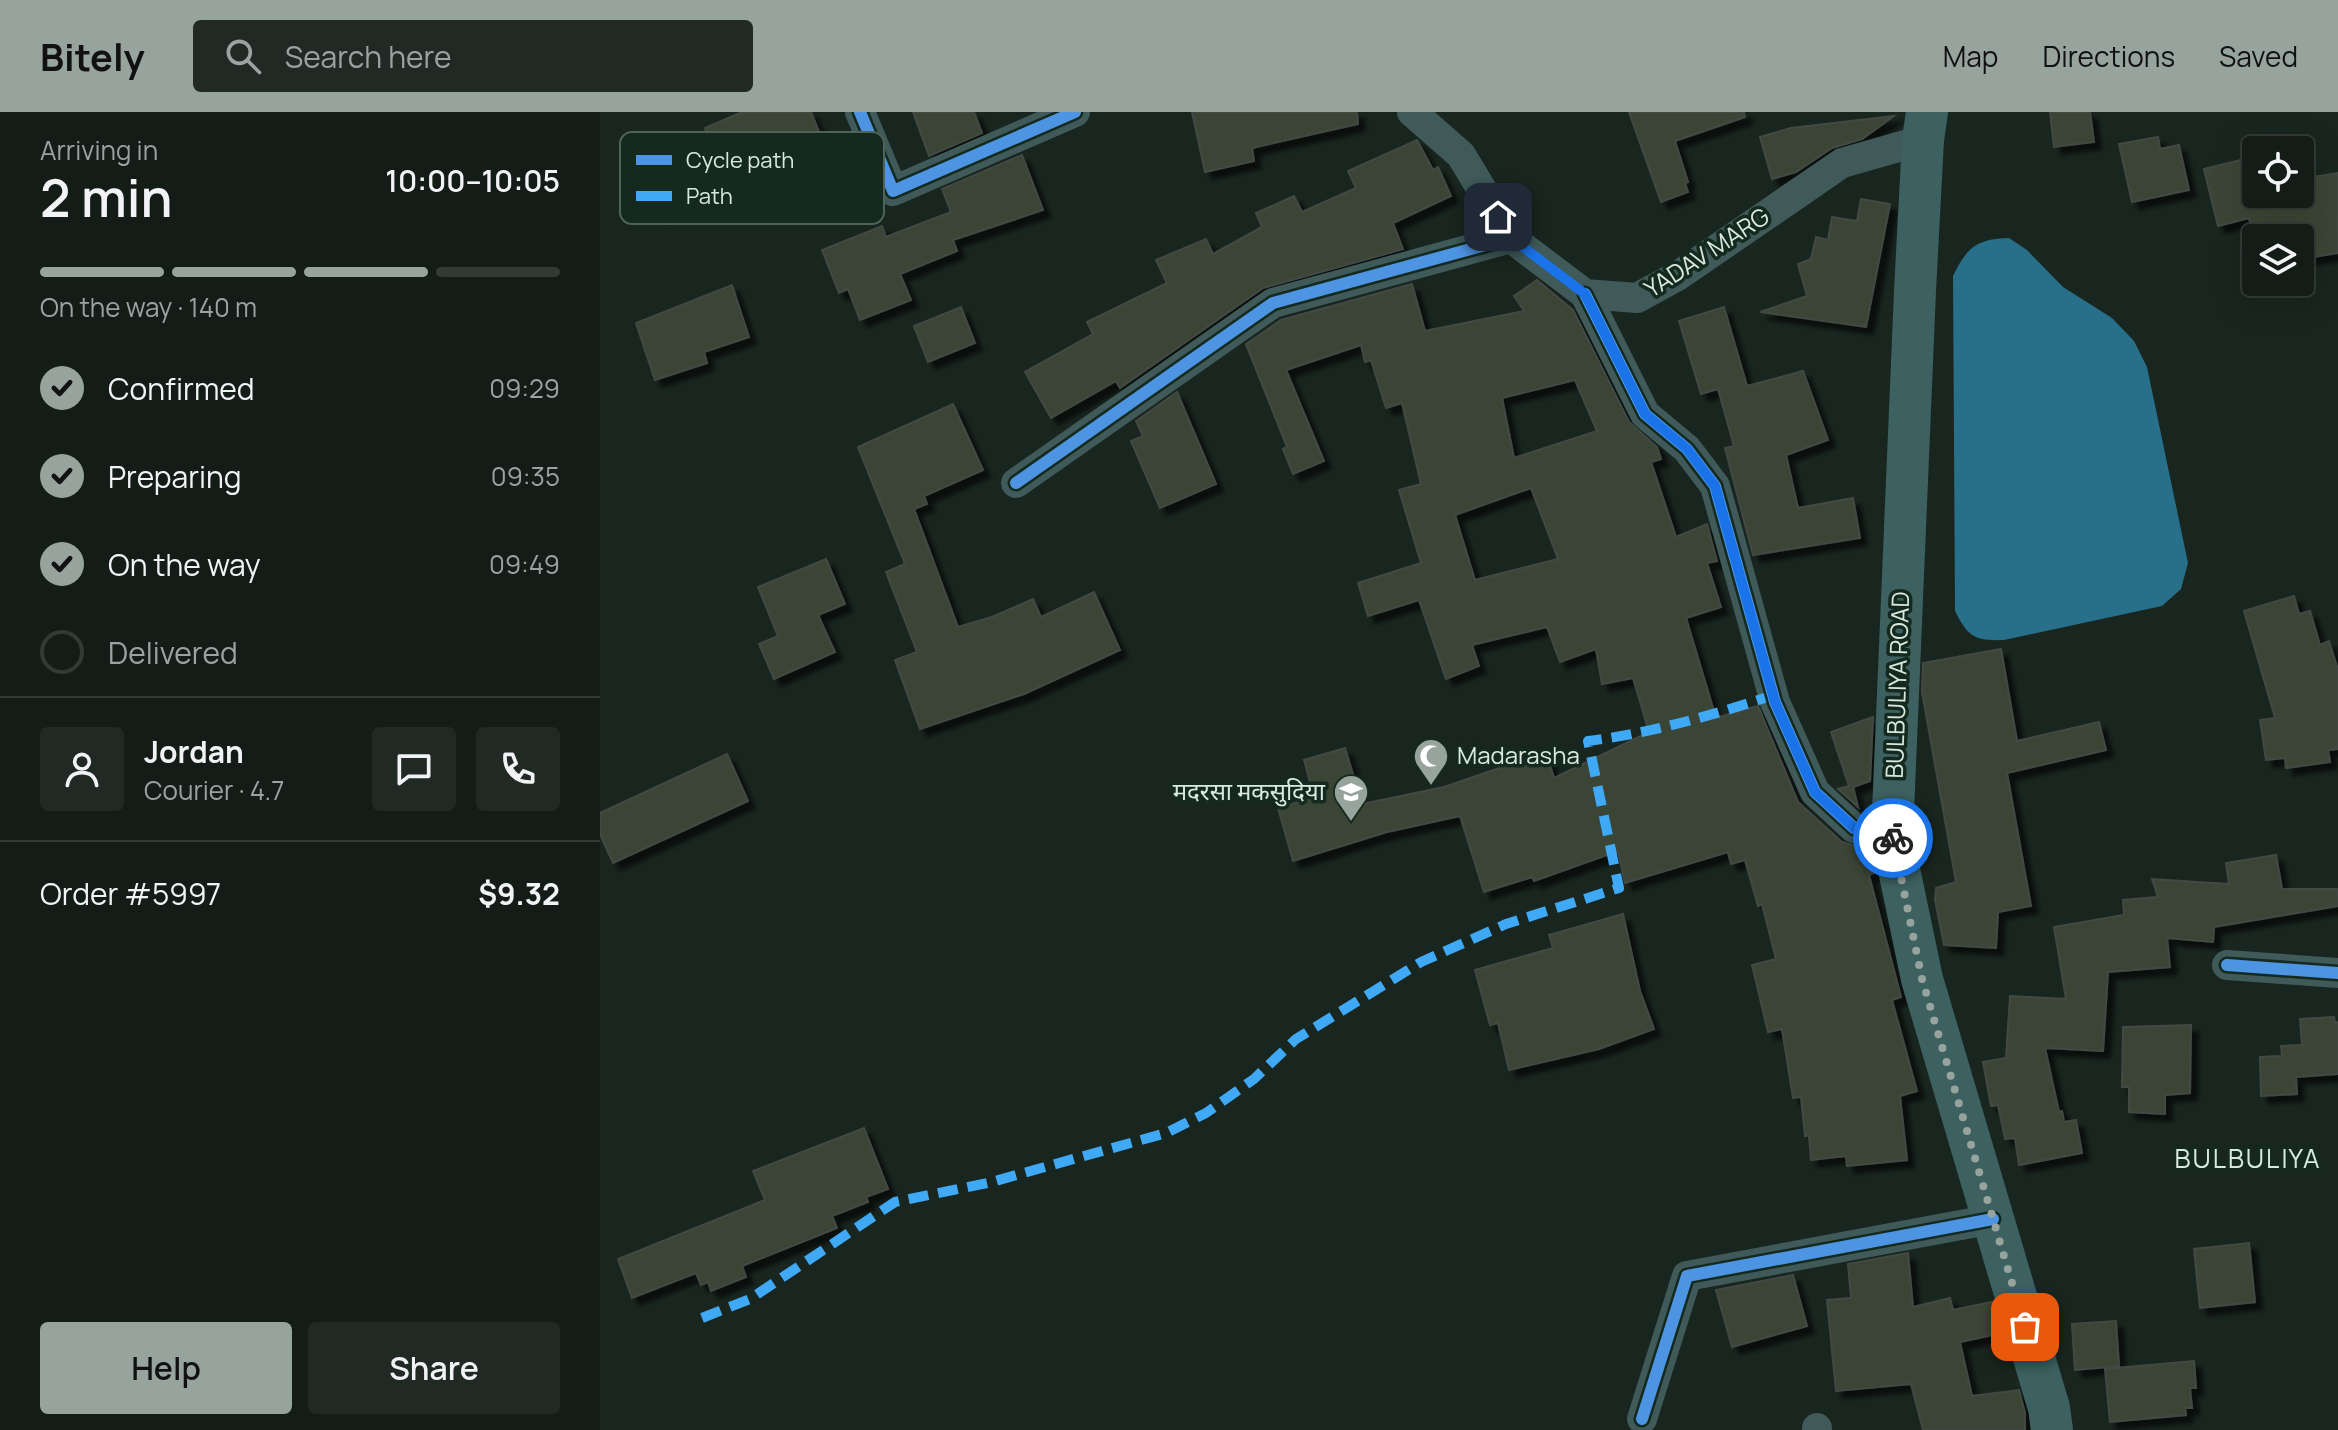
<!DOCTYPE html>
<html lang="en">
<head>
<meta charset="utf-8">
<style>
	:root { --surface:#131c17; --page:#202924; --text:#f1f3f6; --muted:#9da1a1; --line:#323a36; --accent:#97a49d }
	body { margin:0; font-family:Manrope,"Noto Sans Devanagari",sans-serif; background:var(--page); color:var(--text); height:100vh; display:flex; flex-direction:column; font-size:30px; white-space:nowrap }
	* { box-sizing:border-box; margin:0 }
	p { font-size:26px; color:var(--muted) }
	.icon { flex:none; width:44px; height:44px; fill:none; stroke:currentColor; stroke-width:2; stroke-linecap:round; stroke-linejoin:round }
	.map { position:relative; flex:1; overflow:hidden }
	.details { display:flex; flex-direction:column; background:var(--surface); width:600px }
	.details>* { flex:none }
	.controls { position:absolute; left:1642px; top:24px; display:grid; gap:16px }
	.controls a { display:grid; place-items:center; width:72px; height:72px; border-radius:8px; background:var(--surface); box-shadow:0 8px 32px #0002,0 0 0 2px var(--line); font-size:40px }
	.pin { position:absolute; display:grid; place-items:center; width:68px; height:68px; color:#fff; margin:-34px; border-radius:16px; box-shadow:0 4px 12px #0006 }
	.courier { position:absolute; display:grid; place-items:center; width:80px; height:80px; margin:-40px; border:6px solid #1a73e8; border-radius:50%; background:#fff; color:#222; box-shadow:0 2px 10px #0007 }
	.overview em { font-style:normal; font-weight:600 }
	.overview div { display:flex; flex-direction:column-reverse }
	.overview { display:flex; align-items:center; justify-content:space-between; height:136px; padding:0 40px }
	h1 { font-size:52px; font-weight:600; line-height:60px }
	.bar { display:grid; grid-template-columns:repeat(4,1fr); gap:12px 8px; align-content:center; height:96px; padding:0 40px }
	.bar i { height:10px; border-radius:6px; background:var(--line) }
	.bar .active { background:var(--accent) }
	.bar p { grid-column:span 4 }
	.line { display:flex; align-items:center; gap:20px; padding:0 40px; border-top:2px solid var(--line) }
	.line div { flex:1 }
	.round { display:grid; place-items:center; flex:none; width:84px; height:84px; border-radius:8px; background:var(--page) }
	ol { padding:0 40px; list-style:none }
	li { display:flex; align-items:center; gap:24px; height:88px }
	li p { margin-inline-start:auto }
	li .icon { padding:8px; border-radius:50%; background:var(--accent); color:#111; stroke-width:4 }
	li:last-child { color:var(--muted) }
	li i { width:44px; height:44px; border:4px solid var(--line); border-radius:50% }
	.action { display:flex; gap:16px; margin-top:auto; padding:16px 40px }
	.action a { flex:1; height:92px; border-radius:8px; background:var(--accent); color:#111; font-size:32px; font-weight:600; line-height:92px; text-align:center }
	.action a+a { background:var(--page); color:var(--text) }
	header { display:flex; align-items:center; gap:48px; box-sizing:border-box; height:112px; padding:0 40px; background:var(--accent); color:#111 }
	header strong { font-size:38px }
	nav { display:flex; gap:44px; margin-inline-start:auto; font-size:28px }
	.search { width:560px; height:72px; background:var(--page); display:flex; align-items:center; gap:20px; box-sizing:border-box; padding:0 28px; border-radius:8px; color:var(--muted); font-size:30px }
	main { display:flex; flex:1; min-height:0 }
	.map>svg:first-child { display:block }
</style>
</head>
<body>
<header>
<strong>Bitely</strong>
<div class="search"><svg class="icon" aria-label="search" viewBox="0 0 24 24"><circle cx="10" cy="10" r="6"/><path d="M15 15l6 6"/></svg>Search here</div>
<nav><a>Map</a><a>Directions</a><a>Saved</a></nav>
</header>
<main>
<section class="details">
<div class="overview"><div><h1>2 min</h1><p>Arriving in</p></div><em>10:00–10:05</em></div>
<div class="bar"><i class="active"></i><i class="active"></i><i class="active"></i><i></i><p>On the way · 140 m</p></div>
<ol>
<li><svg class="icon" aria-label="check" viewBox="0 0 24 24"><path d="M5 12l5 5 9-10"/></svg>Confirmed<p>09:29</p></li>
<li><svg class="icon" aria-label="check" viewBox="0 0 24 24"><path d="M5 12l5 5 9-10"/></svg>Preparing<p>09:35</p></li>
<li><svg class="icon" aria-label="check" viewBox="0 0 24 24"><path d="M5 12l5 5 9-10"/></svg>On the way<p>09:49</p></li>
<li><i></i>Delivered</li>
</ol>
<div class="line" style="height:144px"><a class="round"><svg class="icon" aria-label="person" viewBox="0 0 24 24"><circle cx="12" cy="8" r="4"/><path d="M4 21q1-7 8-7t8 7"/></svg></a><div><b>Jordan</b><p>Courier · 4.7</p></div><a class="round"><svg class="icon" aria-label="chat" viewBox="0 0 24 24"><path d="M4 5h16v11H9l-5 4z"/></svg></a><a class="round"><svg class="icon" aria-label="phone" viewBox="0 0 24 24"><path d="M5 4h4l2 5-3 2q2 4 5 5l2-3 5 2v4C11 20 4 13 5 4z"/></svg></a></div>
<div class="line" style="height:104px"><div>Order #5997</div><b>$9.32</b></div>
<div class="action"><a>Help</a><a>Share</a></div>
</section>
<div class="map">
<svg width="1738" height="1318" viewBox="0 0 1738 1318">
	<defs>
		<filter id="shadow"><feDropShadow dx="7" dy="7" stdDeviation="2" flood-color="#0009"/></filter>
	</defs>
	<rect width="100%" height="100%" fill="#19251f"/>
	<path fill="#286f8a" d="M1409,126L1427,138L1463,175L1512,206L1534,229L1547,255L1588,451L1581,477L1562,494L1404,528C1375,529 1368,525 1355,499L1353,164C1367,135 1377,127 1409,126Z"/>
	<g fill="#3a4436" stroke="#434a44" stroke-width="2" fill-rule="evenodd" filter="url(#shadow)">
		<polygon points="142,0 211,0 240,71 174,100 153,54 100,76 104,87 61,103 41,46 107,22 105,16"/>
		<polygon points="313,0 374,0 382,21 329,44"/>
		<polygon points="592,0 757,0 758,12 652,36 654,49 605,60"/>
		<polygon points="1029,0 1144,0 1145,5 1075,29 1088,70 1085,71 1088,80 1061,90"/>
		<polygon points="1450,0 1490,0 1494,30 1454,35"/>
		<polygon points="1294,4 1262,27 1232,36 1196,60 1172,67 1160,25 1191,16"/>
		<polygon points="1558,25 1560,37 1579,33 1589,78 1532,90 1519,32"/>
		<polygon points="817,28 833,58 838,55 851,84 793,111 803,137 663,176 520,276 516,269 451,306 425,260 493,222 487,210 567,171 556,148 606,127 613,142 662,115 656,101 694,84 702,100 756,76 748,59"/>
		<polygon points="422,43 443,98 353,128 357,139 300,162 311,188 260,208 248,177 239,181 222,138 282,114 286,125 351,100 342,77"/>
		<polygon points="1653,45 1656,56 1656,82 1700,82 1700,67 1738,61 1738,141 1700,147 1700,126 1656,126 1656,133 1649,106 1618,114 1604,57"/>
		<polygon points="1261,87 1290,92 1266,215 1160,200 1207,184 1198,152 1211,147 1216,125 1228,128 1232,105 1257,109"/>
		<path d="M937,168L973,198L1029,310L1057,335L1061,347L1051,350L1076,425L1107,412L1117,449L1107,451L1121,495L1086,506L1116,606L1158,594L1198,690L1242,730L1268,737L1274,761L1269,763L1301,885L1292,888L1317,979L1300,984L1307,1048L1247,1054L1246,1044L1211,1048L1209,1023L1205,1024L1201,985L1193,986L1182,917L1168,920L1152,853L1176,847L1162,792L1158,794L1145,748L1131,752L1128,740L1025,771L1018,739L934,769L932,765L884,780L860,704L787,720L693,749L678,696L714,685L704,648L745,636L762,692L844,675L946,640L954,666L1049,620L1033,566L1002,572L996,537L960,550L947,515L872,533L879,554L846,567L819,488L768,504L758,471L821,451L799,378L821,372L802,291L786,296L771,248L765,250L761,233L686,258L724,349L693,362L683,337L687,335L646,232L681,208L812,172L825,219L924,199L914,184ZM975,268L997,319L914,346L902,286ZM931,376L958,447L875,468L855,403Z"/>
		<polygon points="132,173 149,225 104,240 107,251 55,268 36,211"/>
		<polygon points="361,195 375,231 328,250 314,214"/>
		<polygon points="1124,195 1147,274 1203,259 1228,328 1186,343 1198,396 1253,386 1260,426 1153,443 1125,336 1134,334 1118,277 1101,282 1079,209"/>
		<polygon points="577,280 616,372 560,396 531,329 543,324 536,309"/>
		<polygon points="353,292 383,358 324,384 327,392 314,397 358,515 392,505 433,487 441,505 494,480 520,538 424,582 320,617 295,548 317,540 286,460 305,452 258,335"/>
		<polygon points="226,447 245,492 218,503 235,540 174,567 159,532 178,524 158,475"/>
		<polygon points="1694,484 1699,502 1710,499 1720,533 1729,529 1738,558 1738,637 1728,638 1730,650 1686,656 1685,646 1666,648 1660,608 1675,606 1644,499"/>
		<polygon points="1401,537 1417,629 1499,610 1506,638 1407,661 1431,794 1398,800 1396,836 1344,833 1335,788 1336,776 1356,770 1322,580 1323,551"/>
		<polygon points="1273,605 1270,669 1253,675 1258,695 1238,677 1249,674 1231,620"/>
		<polygon points="127,642 148,689 13,751 0,722 0,701"/>
		<polygon points="1676,743 1682,777 1738,777 1738,794 1614,815 1613,830 1567,826 1570,855 1508,860 1503,939 1445,936 1459,1000 1462,999 1464,1010 1476,1008 1482,1041 1419,1053 1415,1026 1405,1027 1398,993 1391,994 1383,950 1406,946 1410,884 1466,887 1454,815 1524,803 1523,788 1558,785 1552,767 1629,772 1626,751"/>
		<polygon points="1023,802 1040,879 1054,917 999,937 909,958 898,911 890,913 875,858 953,836 949,823"/>
		<polygon points="1734,905 1735,911 1738,910 1738,962 1696,965 1697,982 1661,984 1660,945 1682,944 1681,934 1702,933 1700,907"/>
		<polygon points="1591,913 1590,981 1565,983 1565,1002 1529,1000 1529,975 1522,975 1523,915"/>
		<polygon points="264,1016 288,1077 266,1085 268,1090 232,1104 237,1116 142,1154 146,1165 111,1179 108,1170 101,1173 96,1161 32,1186 18,1147 165,1088 153,1059"/>
		<polygon points="1649,1131 1655,1190 1600,1196 1594,1137"/>
		<polygon points="1308,1141 1313,1195 1350,1186 1353,1198 1392,1190 1402,1221 1360,1230 1372,1284 1419,1278 1425,1301 1425,1318 1323,1318 1311,1272 1236,1279 1227,1188 1251,1186 1248,1152"/>
		<polygon points="1193,1163 1207,1214 1132,1235 1116,1178"/>
		<polygon points="1516,1209 1519,1254 1475,1258 1472,1212"/>
		<polygon points="1594,1249 1596,1276 1590,1276 1592,1296 1585,1296 1586,1303 1510,1310 1505,1257"/>
	</g>
	<g fill="none" stroke-linecap="round" stroke-linejoin="round">
		<g stroke="#3f5a59" stroke-width="30">
			<polyline points="260,0 293,79 475,0"/>
			<polyline points="812,0 861,43 911,126 985,182 1037,186 1079,163 1242,51 1323,28"/>
			<polyline points="985,182 1045,302 1087,337 1115,374 1175,590 1215,680 1254,716 1292,724"/>
			<polyline points="416,371 673,191 911,126"/>
			<polyline points="1627,853 1738,861"/>
			<polyline points="1042,1307 1087,1164 1393,1107"/>
			<polyline points="1217,1318 1217,1316"/>
		</g>
		<polyline stroke="#3d6060" stroke-width="42" points="1327,0 1323,28 1315,179 1292,724 1322,867 1449,1296 1452,1318"/>
		<path stroke="#3fa9f5" stroke-width="10" stroke-dasharray="20 10" stroke-linecap="butt" d="M102,1206L150,1187L295,1090L388,1071L566,1021L606,1001L654,967L696,927L821,850L906,812L1019,776L988,629C1052,621 1113,603 1174,583"/>
		<g stroke="#142a1f" stroke-width="17">
			<g id="cycleway">
				<polyline points="260,0 293,79 475,0"/>
				<polyline points="985,182 1045,302 1087,337 1115,374 1175,590 1215,680 1254,716 1292,724"/>
				<polyline points="416,371 673,191 911,126"/>
				<polyline points="1627,853 1738,861"/>
				<polyline points="1042,1307 1087,1164 1393,1107"/>
			</g>
		</g>
		<use href="#cycleway" stroke="#4d94e3" stroke-width="12"/>
	</g>
	<g fill="none" stroke-linecap="round" stroke-linejoin="round">
		<polyline stroke="#97a49d" stroke-width="8" stroke-dasharray="0 14.4" points="1293,726 1322,867 1425,1215"/>
		<polyline stroke="#1a73e8" stroke-width="10" points="898,105 911,126 985,182 1045,302 1087,337 1115,374 1175,590 1215,680 1254,716 1292,724 1293,726"/>
	</g>
	<defs>
		<g id="mosque-pin" transform="scale(1.8)"><path d="M0 17L-7.5 6A9.5 9.5 0 1 1 7.5 6Z" fill="#97a49d" stroke="#142a1f"/><path d="M3.5-4.9A6 6 0 1 0 3.5 4.9A5 5 0 1 1 3.5-4.9Z" fill="#fff"/></g>
		<g id="school-pin" transform="scale(1.8)"><path d="M0 17L-7.5 6A9.5 9.5 0 1 1 7.5 6Z" fill="#97a49d" stroke="#142a1f"/><path d="M0-5L7-2L0 1L-7-2ZM-4 1L0 2.5L4 1V4Q0 6-4 4Z" fill="#fff"/></g>
	</defs>
	<g fill-rule="evenodd">
		<use href="#mosque-pin" x="831" y="644"/>
		<use href="#school-pin" x="751" y="680"/>
	</g>
	<g text-anchor="middle" stroke-width="7" stroke-linejoin="round" paint-order="stroke">
		<g font-size="24" fill="#dbe8e1" stroke="#142a1f">
			<text transform="translate(1107 141) rotate(-33)" y="8">YADAV MARG</text>
			<text transform="translate(1298 573) rotate(-88)" y="8">BULBULIYA ROAD</text>
		</g>
		<g font-size="24" fill="#dbe8e1" stroke="#142a1f" text-anchor="start">
			<text x="857" y="652">Madarasha</text>
			<text x="725" y="688" text-anchor="end">मदरसा मकसुदिया</text>
		</g>
		<g font-size="26" letter-spacing="2" fill="#dbe8e1" stroke="#142a1f">
			<text x="1648" y="1056">BULBULIYA</text>
		</g>
	</g>
	<rect x="20" y="20" width="264" height="92" rx="12" fill="#142a1f" stroke="#506359" stroke-width="2"/>
	<rect x="36" y="43" width="36" height="10" fill="#4d94e3"/>
	<rect x="36" y="79" width="36" height="10" fill="#3fa9f5"/>
	<g font-size="22" fill="#dbe8e1">
		<text x="86" y="56">Cycle path</text>
		<text x="86" y="92">Path</text>
	</g>
</svg>
<div class="controls">
<a><svg class="icon" aria-label="locate" viewBox="0 0 24 24"><circle cx="12" cy="12" r="6"/><path d="M12 2v4M12 18v4M2 12h4M18 12h4"/></svg></a>
<a><svg class="icon" aria-label="layers" viewBox="0 0 24 24"><path d="M12 4l9 5-9 5-9-5zM3 14l9 5 9-5"/></svg></a>
</div>
<div class="pin" style="left:1425px;top:1215px;background:#ea580c"><svg class="icon" aria-label="bag" viewBox="0 0 24 24"><path d="M5 8h14l-1 12H6zM9 8a3 3 0 0 1 6 0"/></svg></div>
<div class="pin" style="left:898px;top:105px;background:#1f2937"><svg class="icon" aria-label="home" viewBox="0 0 24 24"><path d="M3 11l9-7 9 7M6 9v11h12V9"/></svg></div>
<div class="courier" style="left:1293px;top:726px"><svg class="icon" aria-label="bike" viewBox="0 0 24 24"><circle cx="6" cy="16" r="4"/><circle cx="18" cy="16" r="4"/><path d="M6 16l4-8h5l3 8M10 8l3 8H6M13 5h3"/></svg></div>
</div>
</main>
</body>
</html>
